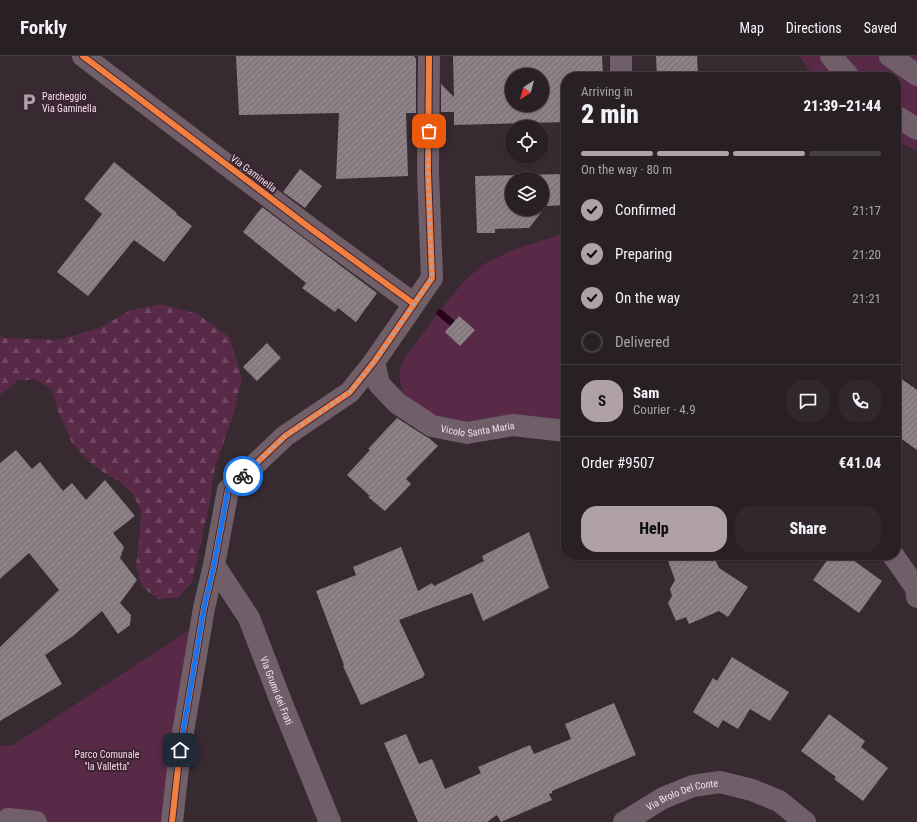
<!DOCTYPE html>
<html lang="en">
<head>
<meta charset="utf-8">
<style>
	:root { --surface:#292025; --page:#31282d; --text:#f1f3f6; --muted:#a5a3a7; --line:#453e42; --accent:#b0a1a9 }
	body { margin:0; font-family:"Roboto Condensed",sans-serif; background:var(--page); color:var(--text); height:100vh; display:flex; flex-direction:column; font-size:15px; white-space:nowrap }
	* { box-sizing:border-box; margin:0 }
	p { font-size:13px; color:var(--muted) }
	.icon { flex:none; width:22px; height:22px; fill:none; stroke:currentColor; stroke-width:2; stroke-linecap:round; stroke-linejoin:round }
	.map { position:relative; flex:1; overflow:hidden }
	.sheet { position:absolute; left:561px; top:16px; width:340px; height:488px; display:flex; flex-direction:column; background:var(--surface); border-radius:16px; box-shadow:0 1px 3px #0004,0 0 0 1px var(--line) }
	.sheet>* { flex:none }
	.needle { width:26px; rotate:216deg }
	.buttons { position:absolute; left:505px; top:12px; display:grid; gap:8px }
	.buttons a { display:grid; place-items:center; width:44px; height:44px; border-radius:50%; background:var(--surface); box-shadow:0 1px 3px #0004,0 0 0 1px var(--line); font-size:20px }
	.pin { position:absolute; display:grid; place-items:center; width:34px; height:34px; color:#fff; margin:-17px; border-radius:8px; box-shadow:0 2px 6px #0006 }
	.courier { position:absolute; display:grid; place-items:center; width:40px; height:40px; margin:-20px; border:3px solid #1a73e8; border-radius:50%; background:#fff; color:#222; box-shadow:0 1px 5px #0007 }
	.head em { font-style:normal; font-weight:800 }
	.head div { display:flex; flex-direction:column-reverse }
	.head { display:flex; align-items:center; justify-content:space-between; height:68px; padding:0 20px }
	h1 { font-size:26px; font-weight:800; line-height:30px }
	.bar { display:grid; grid-template-columns:repeat(4,1fr); gap:6px 4px; align-content:center; height:48px; padding:0 20px }
	.bar i { height:5px; border-radius:3px; background:var(--line) }
	.bar .on { background:var(--accent) }
	.bar p { grid-column:span 4 }
	.line { display:flex; align-items:center; gap:10px; padding:0 20px; border-top:1px solid var(--line) }
	.line div { flex:1 }
	.round { display:grid; place-items:center; flex:none; width:42px; height:42px; border-radius:16px; background:var(--page) }
	ol { padding:0 20px; list-style:none }
	li { display:flex; align-items:center; gap:12px; height:44px }
	li p { margin-inline-start:auto }
	li .icon { padding:4px; border-radius:50%; background:var(--accent); color:#111; stroke-width:4 }
	li:last-child { color:var(--muted) }
	li i { width:22px; height:22px; border:2px solid var(--line); border-radius:50% }
	.primary-button { display:flex; gap:8px; margin-top:auto; padding:8px 20px }
	.primary-button a { flex:1; height:46px; border-radius:16px; background:var(--accent); color:#111; font-size:16px; font-weight:800; line-height:46px; text-align:center }
	.primary-button a+a { background:var(--page); color:var(--text) }
	header { display:flex; align-items:center; gap:24px; box-sizing:border-box; height:56px; padding:0 20px; background:var(--surface); border-bottom:1px solid var(--line) }
	header strong { font-size:19px }
	nav { display:flex; gap:22px; margin-inline-start:auto; font-size:14px }
	.map>svg:first-child { display:block }
</style>
</head>
<body>
<header>
<strong>Forkly</strong>
<nav><a>Map</a><a>Directions</a><a>Saved</a></nav>
</header>
<div class="map">
<svg width="917" height="766" viewBox="0 0 917 766">
	<defs>
		<pattern id="forest-firs" width="22" height="20" patternUnits="userSpaceOnUse"><rect width="22" height="20" fill="#592a47"/><path d="M5 1l3.5 6h-7zM16 11l3.5 6h-7z" fill="#714962"/></pattern>
		<pattern id="building-hatch" width="6" height="6" patternUnits="userSpaceOnUse"><rect width="6" height="6" fill="#8d8187"/><path d="M-1 1l2-2M0 6l6-6M5 7l2-2" fill="none" stroke="#756c70"/></pattern>
	</defs>
	<rect width="100%" height="100%" fill="#372a31"/>
	<g fill="#592a47">
		<polygon points="799,0 917,0 917,95 896,85 896,21 815,21"/>
		<polygon points="566,175 566,370 437,366 402,337 399,318 404,303 438,257 463,226 484,208 513,194 553,181"/>
		<polygon points="194,571 161,766 0,766 0,690 13,689"/>
	</g>
	<polygon fill="url(#forest-firs)" points="160,248 198,258 230,282 242,323 232,362 215,411 209,450 192,526 178,542 158,543 142,531 136,511 140,475 141,455 133,438 119,425 103,416 86,403 72,387 58,355 52,334 36,324 19,324 0,339 0,280 5,282 58,284 99,272 129,255"/>
	<g fill="none" stroke-linecap="round" stroke-linejoin="round">
		<polyline stroke="#2a041c" stroke-width="7" points="440,257 451,266"/>
	</g>
	<g fill="url(#building-hatch)" fill-rule="evenodd">
		<polygon points="236,0 414,0 416,3 416,57 406,57 408,120 336,123 339,57 239,59"/>
		<path d="M453,0H602L603,21H566V66L454,69V56H441V28L454,41ZM512,19H542V49H512Z"/>
		<polygon points="656,0 697,0 698,21 657,21"/>
		<polygon points="114,106 177,157 176,158 192,170 164,206 134,184 88,240 57,216 102,158 84,143"/>
		<polygon points="300,113 322,130 305,152 283,136"/>
		<path d="M566,118V149L546,150L529,172L495,173V177H477L475,120ZM512,123H542V153H512Z"/>
		<polygon points="262,151 377,237 356,266 338,252 335,256 302,232 306,227 243,176"/>
		<polygon points="459,260 475,274 460,290 445,276"/>
		<polygon points="267,287 281,302 257,325 243,311"/>
		<polygon points="896,319 917,334 917,394 896,379"/>
		<polygon points="397,362 425,380 429,382 438,390 406,423 411,428 385,455 368,441 370,440 347,419 370,394 368,393"/>
		<polygon points="16,394 32,413 40,406 63,435 72,427 86,444 105,424 135,460 113,477 124,491 120,502 137,524 120,547 131,559 130,569 118,578 102,555 73,580 45,599 62,628 0,665 0,591 59,534 29,497 0,523 0,407"/>
		<polygon points="529,476 549,532 483,565 472,537 399,564 425,619 423,620 424,621 361,649 343,610 344,609 316,535 356,519 353,511 401,491 418,535 432,527 434,530 484,505 482,500"/>
		<polygon points="666,499 713,499 719,512 748,531 728,561 719,555 689,568 686,561 676,565 668,547 672,540 670,533 675,524"/>
		<polygon points="831,499 846,499 882,525 859,557 813,524"/>
		<polygon points="732,601 789,636 770,665 750,653 738,673 723,664 718,672 693,656 713,622 717,625"/>
		<polygon points="614,647 636,699 552,735 552,737 549,738 552,744 501,766 497,759 487,766 418,766 384,687 406,678 419,708 432,703 445,733 481,717 478,711 530,689 534,698 571,683 565,668"/>
		<polygon points="829,658 865,685 861,691 888,712 863,745 834,723 836,721 801,695"/>
	</g>
	<g fill="none" stroke-linecap="round" stroke-linejoin="round">
		<g stroke="#705f68" stroke-width="22">
			<polyline points="83,0 310,172 414,248"/>
			<polyline points="831,0 849,21"/>
			<polyline points="890,0 917,19"/>
			<polyline points="621,21 621,0"/>
			<polyline points="896,60 917,73"/>
			<path id="s1" d="M374,306L379,328L397,347L432,370L467,377L513,369L566,375"/>
			<polyline points="893,499 916,532 917,541"/>
			<path id="s2" d="M214,509L249,562L280,643L330,766"/>
			<polyline points="6,766 8,763 36,766"/>
			<polyline points="172,766 180,694 204,552 214,509 228,434 285,380 350,336 374,306 432,222 428,116 429,0"/>
			<path id="s3" d="M624,766L663,742L693,730L720,726L752,734L779,745L805,766"/>
		</g>
		<g stroke="#3c2532" stroke-width="8">
			<g id="cycleway">
				<polyline points="83,0 310,172 414,248"/>
				<polyline points="172,766 180,694 204,552 214,509 228,434 285,380 350,336 374,306 432,222 428,116 429,0"/>
			</g>
		</g>
		<use href="#cycleway" stroke="#f27e40" stroke-width="6"/>
	</g>
	<g fill="none" stroke-linecap="round" stroke-linejoin="round">
		<polyline stroke="#b0a1a9" stroke-width="4" stroke-dasharray="0 7.2" points="243,420 285,380 350,336 374,306 432,222 428,116 429,75"/>
		<polyline stroke="#1a73e8" stroke-width="5" points="180,694 204,552 214,509 228,434 243,420"/>
	</g>
	<defs>
		<g id="parking-bare" transform="scale(1.38)"><path d="M-3.5-5.5H1a3.5 3.5 0 0 1 0 7H-1V5.5H-3.5ZM-1-3.4V-.6H.8a1.4 1.4 0 0 0 0-2.8Z" fill="#b0a1a9" stroke="#3c2532" stroke-width="2.5" paint-order="stroke"/></g>
	</defs>
	<g fill-rule="evenodd">
		<use href="#parking-bare" x="29" y="46"/>
	</g>
	<g text-anchor="middle" stroke-width="4" stroke-linejoin="round" paint-order="stroke">
		<g font-size="10" fill="#f1e1e9" stroke="#3c2532" text-anchor="start">
			<text x="42" y="44">Parcheggio<tspan x="42" dy="12">Via Gaminella</tspan></text>
		</g>
		<g font-size="10" fill="#f1e1e9" stroke="#3c2532">
			<text transform="translate(254 117) rotate(37)" y="4">Via Gaminella</text>
			<text dy="4" stroke="none"><textPath href="#s1" startOffset="137">Vicolo Santa Maria</textPath></text>
			<text dy="4" stroke="none"><textPath href="#s2" startOffset="141">Via Grumi dei Frati</textPath></text>
			<text dy="4" stroke="none"><textPath href="#s3" startOffset="65">Via Brolo Del Conte</textPath></text>
		</g>
		<g font-size="10" fill="#fdd2e9" stroke="#3c2532">
			<text x="107" y="702">Parco Comunale<tspan x="107" dy="12">"la Valletta"</tspan></text>
		</g>
	</g>
</svg>
<div class="buttons">
<a><svg class="needle" viewBox="-14 -14 28 28"><path d="M0-13l5 13h-10z" fill="#e53935"/><path d="M0 13l5-13h-10z" fill="#a5a3a7"/></svg></a>
<a><svg class="icon" aria-label="locate" viewBox="0 0 24 24"><circle cx="12" cy="12" r="6"/><path d="M12 2v4M12 18v4M2 12h4M18 12h4"/></svg></a>
<a><svg class="icon" aria-label="layers" viewBox="0 0 24 24"><path d="M12 4l9 5-9 5-9-5zM3 14l9 5 9-5"/></svg></a>
</div>
<div class="pin" style="left:429px;top:75px;background:#ea580c"><svg class="icon" aria-label="bag" viewBox="0 0 24 24"><path d="M5 8h14l-1 12H6zM9 8a3 3 0 0 1 6 0"/></svg></div>
<div class="pin" style="left:180px;top:694px;background:#1f2937"><svg class="icon" aria-label="home" viewBox="0 0 24 24"><path d="M3 11l9-7 9 7M6 9v11h12V9"/></svg></div>
<div class="courier" style="left:243px;top:420px"><svg class="icon" aria-label="bike" viewBox="0 0 24 24"><circle cx="6" cy="16" r="4"/><circle cx="18" cy="16" r="4"/><path d="M6 16l4-8h5l3 8M10 8l3 8H6M13 5h3"/></svg></div>
<section class="sheet">
<div class="head"><div><h1>2 min</h1><p>Arriving in</p></div><em>21:39–21:44</em></div>
<div class="bar"><i class="on"></i><i class="on"></i><i class="on"></i><i></i><p>On the way · 80 m</p></div>
<ol>
<li><svg class="icon" aria-label="check" viewBox="0 0 24 24"><path d="M5 12l5 5 9-10"/></svg>Confirmed<p>21:17</p></li>
<li><svg class="icon" aria-label="check" viewBox="0 0 24 24"><path d="M5 12l5 5 9-10"/></svg>Preparing<p>21:20</p></li>
<li><svg class="icon" aria-label="check" viewBox="0 0 24 24"><path d="M5 12l5 5 9-10"/></svg>On the way<p>21:21</p></li>
<li><i></i>Delivered</li>
</ol>
<div class="line" style="height:72px"><b class="round" style="background:var(--accent);color:#111">S</b><div><b>Sam</b><p>Courier · 4.9</p></div><a class="round"><svg class="icon" aria-label="chat" viewBox="0 0 24 24"><path d="M4 5h16v11H9l-5 4z"/></svg></a><a class="round"><svg class="icon" aria-label="phone" viewBox="0 0 24 24"><path d="M5 4h4l2 5-3 2q2 4 5 5l2-3 5 2v4C11 20 4 13 5 4z"/></svg></a></div>
<div class="line" style="height:52px"><div>Order #9507</div><b>€41.04</b></div>
<div class="primary-button"><a>Help</a><a>Share</a></div>
</section>
</div>
</body>
</html>
